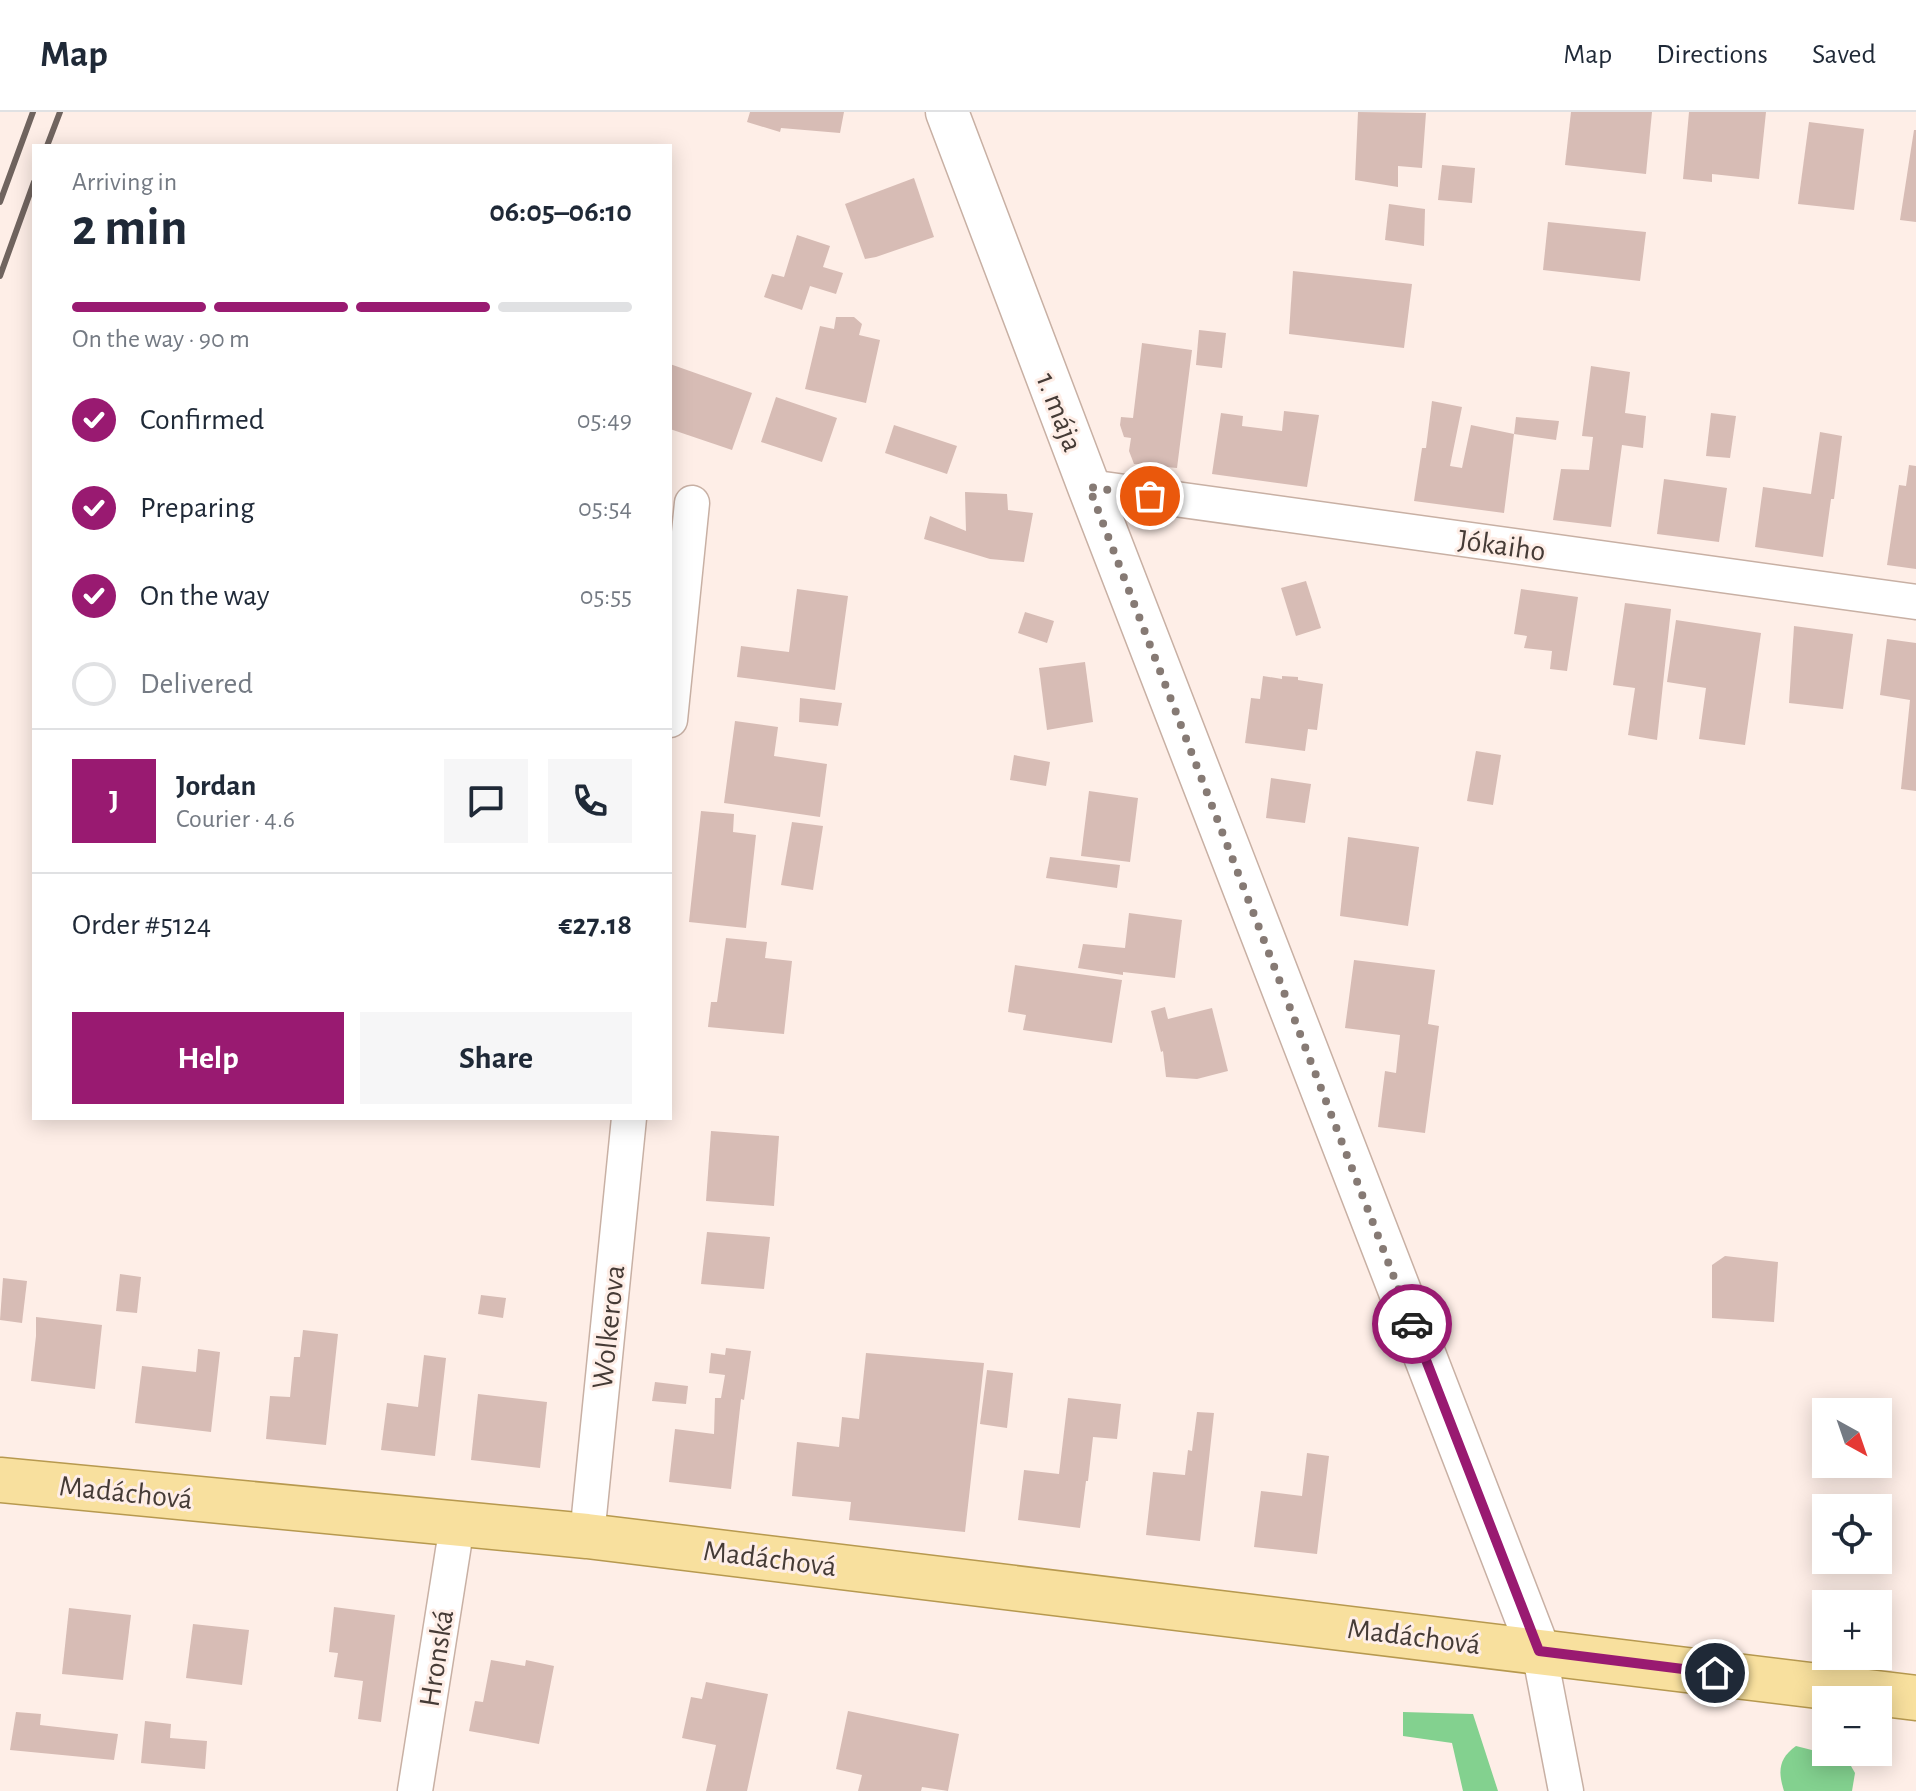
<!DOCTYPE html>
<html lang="en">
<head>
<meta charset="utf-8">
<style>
	:root { --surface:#fff; --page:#f6f6f7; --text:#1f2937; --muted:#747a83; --line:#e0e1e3; --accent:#991a71 }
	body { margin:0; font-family:"Alegreya Sans",sans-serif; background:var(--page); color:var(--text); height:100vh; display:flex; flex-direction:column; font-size:30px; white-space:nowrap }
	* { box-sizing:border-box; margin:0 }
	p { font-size:26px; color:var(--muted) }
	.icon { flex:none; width:44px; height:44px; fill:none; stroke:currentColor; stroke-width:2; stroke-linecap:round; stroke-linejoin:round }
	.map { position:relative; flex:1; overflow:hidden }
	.sheet { position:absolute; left:32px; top:32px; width:640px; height:976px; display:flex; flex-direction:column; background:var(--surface); border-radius:0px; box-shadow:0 4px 20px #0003 }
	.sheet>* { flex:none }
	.needle { width:52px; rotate:140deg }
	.tools { position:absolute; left:1812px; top:1286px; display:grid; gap:16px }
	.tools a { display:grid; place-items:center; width:80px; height:80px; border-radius:0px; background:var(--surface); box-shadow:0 4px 20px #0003; font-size:40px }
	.pin { position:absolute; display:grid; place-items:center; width:68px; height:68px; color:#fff; margin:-34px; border:4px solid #fff; border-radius:50%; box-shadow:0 2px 8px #0007 }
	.courier { position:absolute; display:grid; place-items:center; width:80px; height:80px; margin:-40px; border:6px solid #991a71; border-radius:50%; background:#fff; color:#222; box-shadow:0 2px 10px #0007 }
	.headline em { font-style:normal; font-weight:700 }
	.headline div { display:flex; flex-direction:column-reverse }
	.headline { display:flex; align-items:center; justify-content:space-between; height:136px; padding:0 40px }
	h1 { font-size:52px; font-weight:700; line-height:60px }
	.bar { display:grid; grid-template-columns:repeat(4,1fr); gap:12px 8px; align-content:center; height:96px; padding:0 40px }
	.bar i { height:10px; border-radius:6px; background:var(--line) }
	.bar .current { background:var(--accent) }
	.bar p { grid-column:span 4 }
	.line { display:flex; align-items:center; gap:20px; padding:0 40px; border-top:2px solid var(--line) }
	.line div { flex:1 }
	.round { display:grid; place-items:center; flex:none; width:84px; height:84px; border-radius:0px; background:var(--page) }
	ol { padding:0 40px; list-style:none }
	li { display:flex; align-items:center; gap:24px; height:88px }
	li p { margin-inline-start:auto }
	li .icon { padding:8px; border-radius:50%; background:var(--accent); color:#fff; stroke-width:4 }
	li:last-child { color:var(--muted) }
	li i { width:44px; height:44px; border:4px solid var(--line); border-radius:50% }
	.primary-button { display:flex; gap:16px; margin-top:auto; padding:16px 40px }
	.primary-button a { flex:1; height:92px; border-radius:0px; background:var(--accent); color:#fff; font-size:32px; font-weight:700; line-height:92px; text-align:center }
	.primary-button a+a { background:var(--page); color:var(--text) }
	header { display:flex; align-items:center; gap:48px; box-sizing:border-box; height:112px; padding:0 40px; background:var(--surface); border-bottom:2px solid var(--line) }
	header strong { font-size:38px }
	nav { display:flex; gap:44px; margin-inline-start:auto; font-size:28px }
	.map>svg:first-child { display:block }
</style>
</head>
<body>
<header>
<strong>Map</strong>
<nav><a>Map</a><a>Directions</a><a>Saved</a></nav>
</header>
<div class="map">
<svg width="1916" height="1679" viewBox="0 0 1916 1679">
	<rect width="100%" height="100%" fill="#feeee7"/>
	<g fill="#83d18f">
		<polygon points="1403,1600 1473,1602 1498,1679 1463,1679 1452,1631 1403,1624"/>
		<path d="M1796,1634L1847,1647L1855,1661L1852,1679H1784C1778,1660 1778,1647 1796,1634Z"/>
	</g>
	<g fill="#d7bcb5">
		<polygon points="750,0 844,0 840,21 781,16 780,20 747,10"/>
		<polygon points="1358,0 1426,1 1422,56 1398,54 1398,75 1355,68"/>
		<polygon points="1571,0 1652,0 1646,62 1565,53"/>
		<polygon points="1689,0 1766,0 1759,67 1712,62 1712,70 1683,67"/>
		<polygon points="1809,10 1864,17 1854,98 1798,92"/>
		<polygon points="1914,18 1916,18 1916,110 1900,108"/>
		<polygon points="1442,53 1475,56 1472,91 1438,88"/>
		<polygon points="914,66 934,125 876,145 865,147 845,92"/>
		<polygon points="1389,92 1425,97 1424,134 1385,128"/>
		<polygon points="1548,110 1646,120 1640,169 1543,158"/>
		<polygon points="797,123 830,134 823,155 843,161 836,182 810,174 802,198 764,185 772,162 784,165"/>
		<polygon points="1293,159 1412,172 1404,236 1289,222"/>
		<polygon points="836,205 854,205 862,212 859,223 880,228 866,291 805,277 820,214 834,217"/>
		<polygon points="1199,218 1226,221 1222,256 1196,253"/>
		<polygon points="1142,231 1192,238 1177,356 1134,352 1129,339 1131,326 1124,325 1120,313 1121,305 1133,306"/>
		<polygon points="670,252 752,281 732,338 670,317"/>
		<polygon points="1591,254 1630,260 1625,301 1646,304 1643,336 1622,333 1611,415 1553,408 1561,357 1589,358 1593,325 1582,324"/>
		<polygon points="776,285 837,306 822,350 761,330"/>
		<polygon points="1432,289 1462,295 1450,354 1462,356 1471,313 1514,322 1504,401 1414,389 1422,336 1426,336"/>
		<polygon points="1284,299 1319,303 1307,375 1212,362 1221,301 1243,304 1242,314 1282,319"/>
		<polygon points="1711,301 1736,304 1730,346 1706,344"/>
		<polygon points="1516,305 1559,309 1556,328 1514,322"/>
		<polygon points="894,313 957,334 947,362 885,341"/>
		<polygon points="1820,320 1842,324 1834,387 1831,387 1823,445 1755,435 1763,375 1811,382"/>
		<polygon points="1909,353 1916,354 1916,457 1887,453 1899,373 1906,374"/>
		<polygon points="1664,367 1727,376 1719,430 1657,422"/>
		<polygon points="965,380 1007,382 1008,398 1033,401 1024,450 990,447 924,427 930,404 966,419"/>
		<polygon points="1306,469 1321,516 1296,524 1281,476"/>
		<polygon points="797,477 848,484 835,578 737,565 741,534 789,540"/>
		<polygon points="1521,477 1578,485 1567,559 1550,557 1552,539 1524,536 1527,524 1514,522"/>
		<polygon points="1625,491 1671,497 1657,628 1628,623 1635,576 1613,573"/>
		<polygon points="1025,500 1054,509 1047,531 1018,521"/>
		<polygon points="1676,508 1761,521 1745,633 1699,627 1706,576 1667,570"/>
		<polygon points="1794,514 1853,522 1843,597 1789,591"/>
		<polygon points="1887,527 1916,531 1916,679 1901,677 1910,588 1880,583"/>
		<polygon points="1085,550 1093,610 1047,618 1039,556"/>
		<polygon points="1263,564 1282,567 1282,564 1298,565 1298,568 1323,572 1317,618 1308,617 1305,639 1245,631 1251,586 1260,587"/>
		<polygon points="800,586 842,591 838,614 799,610"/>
		<polygon points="735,609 778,615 774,644 827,652 820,705 724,691"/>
		<polygon points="1476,639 1501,643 1493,693 1467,689"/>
		<polygon points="1014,643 1050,650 1046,674 1010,668"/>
		<polygon points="1271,666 1311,672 1305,711 1266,706"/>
		<polygon points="1089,679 1138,686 1130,750 1081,744"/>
		<polygon points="701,699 734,702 733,720 756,723 746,816 689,810"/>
		<polygon points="792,710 823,714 813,778 781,773"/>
		<polygon points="1348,725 1419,735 1408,814 1340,804"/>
		<polygon points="1050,745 1120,753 1117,776 1046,766"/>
		<polygon points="1129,801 1182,808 1175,866 1123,860 1123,863 1078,856 1083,832 1125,836"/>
		<polygon points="726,826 767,830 765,846 792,849 784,922 708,915 711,890 717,890"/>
		<polygon points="1354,848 1435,858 1428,912 1439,914 1425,1021 1378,1015 1385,959 1396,961 1400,923 1345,916"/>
		<polygon points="1015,853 1122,868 1112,931 1023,918 1026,903 1008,900"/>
		<polygon points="1165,895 1168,907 1212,896 1228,959 1197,967 1166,965 1163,939 1161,940 1151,899"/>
		<polygon points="711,1019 779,1024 774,1094 706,1089"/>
		<polygon points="707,1120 770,1125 764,1177 701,1172"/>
		<polygon points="1725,1144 1778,1150 1774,1210 1712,1206 1712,1153"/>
		<polygon points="120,1162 141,1165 137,1201 116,1199"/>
		<polygon points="3,1166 27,1169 22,1211 0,1208"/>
		<polygon points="481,1183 506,1186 503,1206 478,1202"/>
		<polygon points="36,1205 102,1213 95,1277 31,1269 36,1224"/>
		<polygon points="303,1218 338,1222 326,1333 266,1327 270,1284 290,1285 294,1245 300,1245"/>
		<polygon points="726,1236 751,1239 744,1288 741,1287 731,1377 669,1370 675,1317 714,1322 715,1286 721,1286 725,1263 709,1261 711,1241 725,1243"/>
		<polygon points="198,1237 220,1240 211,1320 135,1311 142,1254 196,1260"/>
		<polygon points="866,1241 984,1251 965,1420 849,1408 851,1390 792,1384 797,1330 839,1335 842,1305 859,1307"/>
		<polygon points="424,1243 446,1246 435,1344 381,1338 387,1291 418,1295"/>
		<polygon points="987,1258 1013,1261 1007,1316 980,1312"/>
		<polygon points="655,1270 688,1274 686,1292 652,1289"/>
		<polygon points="478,1282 547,1290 540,1356 471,1348"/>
		<polygon points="1068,1286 1121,1292 1117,1327 1093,1325 1088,1369 1086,1369 1080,1416 1018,1408 1024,1358 1059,1362"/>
		<polygon points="1197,1300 1214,1301 1200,1429 1146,1423 1153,1360 1185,1363 1188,1338 1192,1339"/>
		<polygon points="1307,1341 1329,1344 1317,1442 1254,1435 1261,1379 1302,1384"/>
		<polygon points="334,1495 395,1503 381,1610 358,1607 363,1569 334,1565 338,1541 329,1540"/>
		<polygon points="69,1496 131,1503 123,1568 62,1562"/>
		<polygon points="193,1512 249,1518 242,1573 186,1566"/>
		<polygon points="491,1548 525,1554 526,1548 554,1554 539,1632 469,1619 475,1589 483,1590"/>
		<polygon points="706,1570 768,1582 747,1679 706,1679 716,1633 682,1626 691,1585 702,1587"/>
		<polygon points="848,1599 959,1622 948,1679 922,1675 921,1679 858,1679 862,1663 836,1657"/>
		<polygon points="16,1600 41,1602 40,1613 118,1622 114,1648 10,1638"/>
		<polygon points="145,1609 171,1612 170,1626 207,1629 205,1657 141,1651"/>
	</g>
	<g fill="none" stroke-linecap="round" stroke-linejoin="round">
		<g stroke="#c8b0a4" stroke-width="37">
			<g id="minor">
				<polyline points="1089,375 1916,490"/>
				<polyline points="670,608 692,391"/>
				<polyline points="587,1424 629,1006"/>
				<polyline points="1539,1539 1566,1679"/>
				<polyline points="415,1679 457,1413"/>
			</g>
		</g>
		<g stroke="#c8b0a4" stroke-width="45">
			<polyline id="tertiary" points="947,0 1089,375 1539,1539"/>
		</g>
		<g stroke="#b7994f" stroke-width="47">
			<polyline id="primary" points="0,1368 587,1424 1916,1586"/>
		</g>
		<use href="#minor" stroke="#fff" stroke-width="34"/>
		<use href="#tertiary" stroke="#fff" stroke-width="42"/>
		<use href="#primary" stroke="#f8e09e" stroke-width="44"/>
		<g stroke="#70645f" stroke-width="6">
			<polyline points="47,34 60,0"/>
			<polyline points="0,90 33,0"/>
			<polyline points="0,164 34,70"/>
		</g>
	</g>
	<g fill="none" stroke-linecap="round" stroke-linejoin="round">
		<polyline stroke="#867a74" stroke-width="8" stroke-dasharray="0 14.4" points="1150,384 1089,375 1412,1212"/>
		<polyline stroke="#991a71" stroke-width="10" points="1412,1212 1539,1539 1715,1561"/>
	</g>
	<g text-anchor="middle" stroke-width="6" stroke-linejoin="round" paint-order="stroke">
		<g font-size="30" fill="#453b36" stroke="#feeee7">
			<text transform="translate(1060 300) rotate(69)" y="10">1. mája</text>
			<text transform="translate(1502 433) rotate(8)" y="10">Jókaiho</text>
			<text transform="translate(608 1215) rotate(-84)" y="10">Wolkerova</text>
			<text transform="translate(126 1380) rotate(6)" y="10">Madáchová</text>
			<text transform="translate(770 1446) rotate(7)" y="10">Madáchová</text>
			<text transform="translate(1414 1524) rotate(7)" y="10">Madáchová</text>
			<text transform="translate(436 1546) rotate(-81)" y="10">Hronská</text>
		</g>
	</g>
</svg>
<div class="tools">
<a><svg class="needle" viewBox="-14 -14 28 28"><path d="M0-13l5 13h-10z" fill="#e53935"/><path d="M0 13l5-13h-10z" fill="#747a83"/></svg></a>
<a><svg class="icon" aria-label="locate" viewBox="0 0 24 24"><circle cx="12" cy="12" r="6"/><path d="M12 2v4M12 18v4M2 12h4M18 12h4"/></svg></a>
<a>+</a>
<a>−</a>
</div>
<div class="pin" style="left:1150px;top:384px;background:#ea580c"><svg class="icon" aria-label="bag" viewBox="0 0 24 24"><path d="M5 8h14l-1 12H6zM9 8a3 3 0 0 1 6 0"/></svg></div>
<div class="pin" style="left:1715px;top:1561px;background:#1f2937"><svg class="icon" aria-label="home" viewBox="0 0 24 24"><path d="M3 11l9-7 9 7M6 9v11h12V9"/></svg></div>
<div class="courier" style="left:1412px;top:1212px"><svg class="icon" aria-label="car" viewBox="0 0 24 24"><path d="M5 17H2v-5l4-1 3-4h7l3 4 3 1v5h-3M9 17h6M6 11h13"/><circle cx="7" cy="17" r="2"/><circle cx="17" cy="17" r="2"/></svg></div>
<section class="sheet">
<div class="headline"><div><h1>2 min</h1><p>Arriving in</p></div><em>06:05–06:10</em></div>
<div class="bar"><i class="current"></i><i class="current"></i><i class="current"></i><i></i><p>On the way · 90 m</p></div>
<ol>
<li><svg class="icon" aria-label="check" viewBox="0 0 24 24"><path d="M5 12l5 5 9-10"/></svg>Confirmed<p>05:49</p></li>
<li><svg class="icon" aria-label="check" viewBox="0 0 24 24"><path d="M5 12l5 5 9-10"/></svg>Preparing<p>05:54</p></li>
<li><svg class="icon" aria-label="check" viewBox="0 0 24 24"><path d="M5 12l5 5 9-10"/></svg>On the way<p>05:55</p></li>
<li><i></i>Delivered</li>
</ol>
<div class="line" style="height:144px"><b class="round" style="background:var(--accent);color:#fff">J</b><div><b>Jordan</b><p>Courier · 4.6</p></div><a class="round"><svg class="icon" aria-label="chat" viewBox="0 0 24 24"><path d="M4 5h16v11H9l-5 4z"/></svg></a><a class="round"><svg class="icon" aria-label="phone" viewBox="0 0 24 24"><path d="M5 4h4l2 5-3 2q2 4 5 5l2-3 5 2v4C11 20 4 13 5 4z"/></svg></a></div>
<div class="line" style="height:104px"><div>Order #5124</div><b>€27.18</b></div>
<div class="primary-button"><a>Help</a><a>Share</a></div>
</section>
</div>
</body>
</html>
